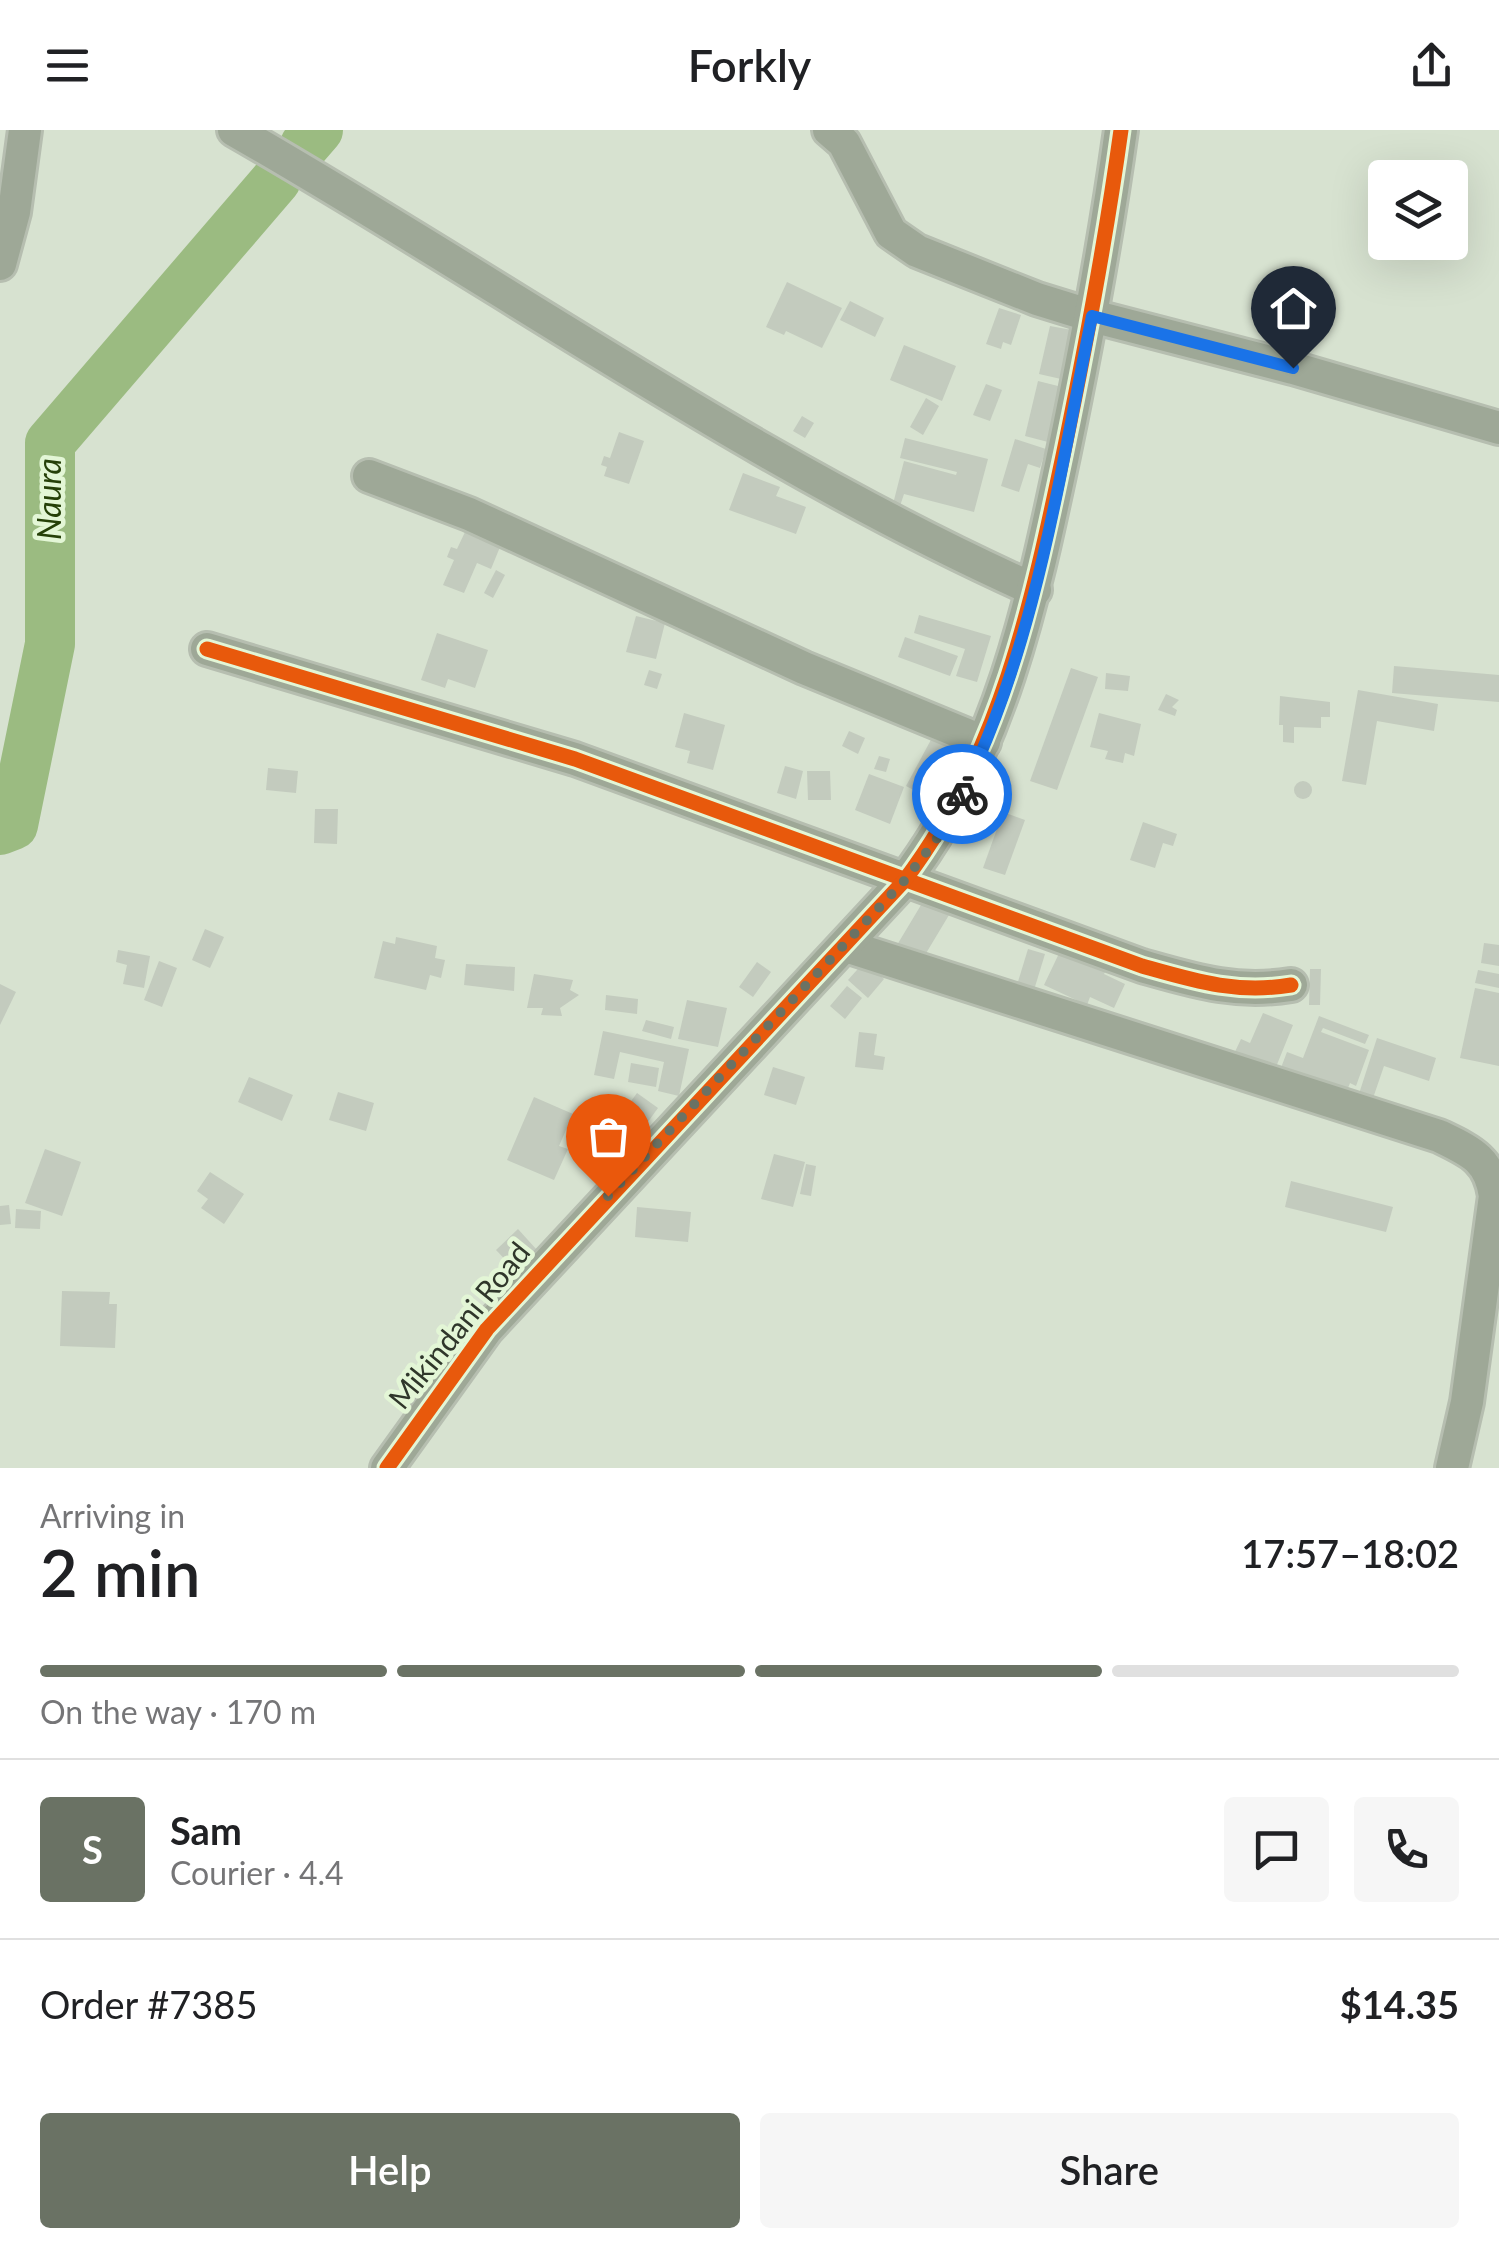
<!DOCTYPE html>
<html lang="en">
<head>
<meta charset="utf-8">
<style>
	:root { --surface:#fff; --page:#f6f6f6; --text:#202124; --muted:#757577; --line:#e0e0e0; --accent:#6a7264 }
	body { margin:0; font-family:Lato,sans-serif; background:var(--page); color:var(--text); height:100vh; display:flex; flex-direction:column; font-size:38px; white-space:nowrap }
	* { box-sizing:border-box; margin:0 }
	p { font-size:32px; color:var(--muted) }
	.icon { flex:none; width:55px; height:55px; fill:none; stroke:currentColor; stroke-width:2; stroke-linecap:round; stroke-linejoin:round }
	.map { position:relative; height:1338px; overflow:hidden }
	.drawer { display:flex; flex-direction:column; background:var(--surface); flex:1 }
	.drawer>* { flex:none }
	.buttons { position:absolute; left:1368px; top:30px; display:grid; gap:20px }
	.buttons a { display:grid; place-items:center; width:100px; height:100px; border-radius:10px; background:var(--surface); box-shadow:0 10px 40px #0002; font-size:50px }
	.pin { position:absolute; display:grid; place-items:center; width:85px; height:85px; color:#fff; margin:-102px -42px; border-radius:50% 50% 50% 0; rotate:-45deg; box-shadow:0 0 10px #0007 }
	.pin .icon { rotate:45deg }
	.courier { position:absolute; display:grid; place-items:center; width:100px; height:100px; margin:-50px; border:8px solid #1a73e8; border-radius:50%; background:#fff; color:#222; box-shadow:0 2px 12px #0007 }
	.head em { font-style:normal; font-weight:600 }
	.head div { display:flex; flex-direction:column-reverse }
	.head { display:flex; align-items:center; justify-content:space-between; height:170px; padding:0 40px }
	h1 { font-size:65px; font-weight:600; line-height:75px }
	.bar { display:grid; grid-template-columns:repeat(4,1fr); gap:15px 10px; align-content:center; height:120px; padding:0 40px }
	.bar i { height:12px; border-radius:8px; background:var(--line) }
	.bar .selected { background:var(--accent) }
	.bar p { grid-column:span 4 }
	.line { display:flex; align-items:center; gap:25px; padding:0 40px; border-top:2px solid var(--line) }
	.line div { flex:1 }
	.round { display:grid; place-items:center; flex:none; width:105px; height:105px; border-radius:10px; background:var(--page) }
	.action { display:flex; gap:20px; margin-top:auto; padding:20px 40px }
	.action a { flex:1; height:115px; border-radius:10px; background:var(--accent); color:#fff; font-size:40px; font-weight:600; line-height:115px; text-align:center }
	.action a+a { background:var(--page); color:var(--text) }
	header { display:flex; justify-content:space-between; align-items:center; height:130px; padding:0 40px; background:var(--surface); font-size:45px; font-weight:600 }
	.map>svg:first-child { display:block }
</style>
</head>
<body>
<header><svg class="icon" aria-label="menu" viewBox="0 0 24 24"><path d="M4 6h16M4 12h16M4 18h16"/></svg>Forkly<svg class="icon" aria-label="share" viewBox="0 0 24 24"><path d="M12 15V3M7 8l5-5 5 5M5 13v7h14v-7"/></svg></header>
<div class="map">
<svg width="1499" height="1338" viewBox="0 0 1499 1338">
	<rect width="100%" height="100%" fill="#d7e2d0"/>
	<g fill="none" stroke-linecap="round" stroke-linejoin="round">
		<g stroke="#9bbb81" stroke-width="50">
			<polyline points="305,15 318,0"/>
			<polyline points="0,700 13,695 50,514 50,313 276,50"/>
		</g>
	</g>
	<g fill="#c3cbbe">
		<polygon points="787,152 842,178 822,218 786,201 784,205 766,197"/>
		<polygon points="850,171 884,188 875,207 840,190"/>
		<polygon points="999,178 1021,185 1011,215 1003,212 1001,219 986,214"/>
		<polygon points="1050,196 1072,200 1061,249 1039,244"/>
		<polygon points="904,215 956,236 942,271 890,250"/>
		<polygon points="1038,251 1062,257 1048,312 1025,306"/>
		<polygon points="986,254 1002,260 990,291 973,285"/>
		<polygon points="926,268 939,276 923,305 910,297"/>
		<polygon points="802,286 814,293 805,308 793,301"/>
		<polygon points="619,302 644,311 629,354 604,346 607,337 601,335 604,326 610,328"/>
		<polygon points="905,308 988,329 974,382 904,364 900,376 893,374 904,331 956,345 957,342 900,328"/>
		<polygon points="1015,309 1046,319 1040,338 1028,334 1019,362 1001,356"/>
		<polygon points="743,343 780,357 776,366 806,377 796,404 729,380"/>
		<polygon points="465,402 500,417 491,439 477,433 464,463 443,455 454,430 447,427 451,417 457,419"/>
		<polygon points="496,440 505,445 493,468 484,463"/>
		<polygon points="919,485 991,506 977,552 956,546 965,519 914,503"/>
		<polygon points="636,486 665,493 656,529 626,522"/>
		<polygon points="437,503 488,520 475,558 448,549 445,558 421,550"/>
		<polygon points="905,507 958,526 950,546 898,527"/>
		<polygon points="1394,536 1499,545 1499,572 1392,563"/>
		<polygon points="1071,538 1098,547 1057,660 1030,651"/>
		<polygon points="649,540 662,544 657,559 644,555"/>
		<polygon points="1106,543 1130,546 1128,561 1105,559"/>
		<polygon points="1358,560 1438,574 1434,601 1377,591 1366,655 1342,651"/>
		<polygon points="1166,564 1179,570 1172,577 1177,580 1175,586 1158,580"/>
		<polygon points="1280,566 1330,572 1330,587 1321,587 1321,598 1294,597 1294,613 1283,612 1283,595 1279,595"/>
		<polygon points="684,583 725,595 713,640 687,633 690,621 675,617"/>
		<polygon points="1099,583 1141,594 1134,626 1125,623 1123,633 1105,629 1108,621 1090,617"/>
		<polygon points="849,601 865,608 858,624 842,616"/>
		<polygon points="933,606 952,616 925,666 906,656"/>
		<polygon points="879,626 890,629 886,642 874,639"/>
		<polygon points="785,636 803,641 796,669 777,663"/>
		<polygon points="268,638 298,641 296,663 266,660"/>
		<polygon points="807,641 830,641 831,670 808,670"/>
		<polygon points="869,644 904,657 890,694 855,680"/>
		<circle cx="1303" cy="660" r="9"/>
		<polygon points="315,679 338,679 337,714 314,713"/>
		<polygon points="1003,682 1025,690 1005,745 983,738"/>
		<polygon points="1143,692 1177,704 1173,716 1163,713 1155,738 1130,730"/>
		<polygon points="924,770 949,785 922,830 897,815"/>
		<polygon points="205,799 224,807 210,838 192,830"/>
		<polygon points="396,807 437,816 435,828 445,830 441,848 430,845 426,860 374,848 383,811 395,814"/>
		<polygon points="1064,813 1109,834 1104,844 1125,854 1114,878 1090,867 1087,875 1044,855"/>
		<polygon points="1484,813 1499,815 1499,836 1481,833"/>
		<polygon points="1028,819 1045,824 1034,860 1017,855"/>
		<polygon points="118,820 150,826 144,858 123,854 127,835 116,832"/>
		<polygon points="159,831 177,838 162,877 144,870"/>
		<polygon points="865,831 884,849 868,868 848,850"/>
		<polygon points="757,832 771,842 753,867 739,857"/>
		<polygon points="466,834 515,837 514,861 464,855"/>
		<polygon points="1310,839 1321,839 1320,875 1309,875"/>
		<polygon points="1478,840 1499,844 1499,858 1475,853"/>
		<polygon points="534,844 573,850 570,860 579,865 560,878 562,886 541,885 543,878 527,878"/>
		<polygon points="0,854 16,862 0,895"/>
		<polygon points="847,856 862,868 845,889 830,876"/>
		<polygon points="1475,858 1499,863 1499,936 1460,928"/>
		<polygon points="606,865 638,869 637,884 605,880"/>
		<polygon points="687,870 727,878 718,917 678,909"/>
		<polygon points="1263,883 1293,895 1276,937 1249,926 1246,931 1233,926 1241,909 1250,913"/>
		<polygon points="1319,886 1369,905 1365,914 1323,898 1321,902 1369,920 1356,956 1350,953 1344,968 1279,943 1287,922 1303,928"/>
		<polygon points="646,890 674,897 671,909 642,901"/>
		<polygon points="603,901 689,919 679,966 658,961 664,932 620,922 614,949 594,945"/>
		<polygon points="859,902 877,904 874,925 885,927 883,940 855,937"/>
		<polygon points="1377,908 1436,928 1429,951 1384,936 1371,974 1357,970"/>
		<polygon points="631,933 659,938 656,957 628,952"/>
		<polygon points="773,937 805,947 796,975 764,965"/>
		<polygon points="249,947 293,965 282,991 238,972"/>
		<polygon points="338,962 374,973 366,1001 329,990"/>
		<polygon points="637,963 658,978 634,1011 613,996"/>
		<polygon points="534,967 573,984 559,1016 568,1019 554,1050 507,1030"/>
		<polygon points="45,1019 81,1032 62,1086 25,1073"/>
		<polygon points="774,1024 805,1032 793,1077 761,1069"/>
		<polygon points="806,1034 816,1036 811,1066 800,1064"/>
		<polygon points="210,1042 244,1064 224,1094 201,1078 208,1069 197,1061"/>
		<polygon points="1291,1051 1393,1077 1386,1102 1285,1077"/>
		<polygon points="9,1075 11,1094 0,1095 0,1076"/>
		<polygon points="637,1077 691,1082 688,1112 635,1107"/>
		<polygon points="16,1079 41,1081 40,1099 15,1098"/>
		<polygon points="518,1099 537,1120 515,1140 496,1120"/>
		<polygon points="62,1161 110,1162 109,1174 117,1174 115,1218 60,1216"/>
	</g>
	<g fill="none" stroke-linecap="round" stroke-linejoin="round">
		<g stroke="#b6beb0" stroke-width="38">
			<g id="minor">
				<path d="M234,0C501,153 753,334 1035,460"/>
				<polyline points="829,0 844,13 891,103 917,121 1037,169 1092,186 1293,238 1499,298"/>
				<polyline points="0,134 14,82 25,0"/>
				<polyline points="369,346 469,384 804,538 984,612"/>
				<path d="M207,519L575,629L1142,836C1195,851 1236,864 1291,855"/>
				<path d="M846,816L1439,1006C1470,1021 1490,1029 1495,1066L1467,1272L1452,1338"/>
				<path d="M387,1338L487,1199L904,751C1000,625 1032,473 1064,321C1086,215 1106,108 1121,0"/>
			</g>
		</g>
		<use href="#minor" stroke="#9ea897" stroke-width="32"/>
		<g stroke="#e3f6d6" stroke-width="21">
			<g id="cycleway">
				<path d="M207,519L575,629L1142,836C1195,851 1236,864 1291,855"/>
				<path d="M387,1338L487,1199L904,751C1000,625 1032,473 1064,321C1086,215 1106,108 1121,0"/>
			</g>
		</g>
		<use href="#cycleway" stroke="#e8590c" stroke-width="15"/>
	</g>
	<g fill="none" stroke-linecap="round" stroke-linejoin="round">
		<polyline stroke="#6a7264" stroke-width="10" stroke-dasharray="0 18" points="608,1066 904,751 936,710 962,664"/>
		<path stroke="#1a73e8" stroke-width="12" d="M962,664C1036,516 1059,346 1092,186L1293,238"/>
	</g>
	<g text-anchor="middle" stroke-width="9" stroke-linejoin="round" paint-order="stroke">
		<g font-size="30" fill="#2f362a" stroke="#e3f6d6">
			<text transform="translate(460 1196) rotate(-51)" y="10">Mikindani Road</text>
		</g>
		<g font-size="32" font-style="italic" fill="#254008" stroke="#e3f6d6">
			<text transform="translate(50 369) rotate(-90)" y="11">Naura</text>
		</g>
	</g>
</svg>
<div class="buttons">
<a><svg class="icon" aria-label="layers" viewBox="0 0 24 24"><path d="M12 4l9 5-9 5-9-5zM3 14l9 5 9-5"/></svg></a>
</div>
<div class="pin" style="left:608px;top:1066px;background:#ea580c"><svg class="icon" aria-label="bag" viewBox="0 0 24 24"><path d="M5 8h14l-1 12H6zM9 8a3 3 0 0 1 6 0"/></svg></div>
<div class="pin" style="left:1293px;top:238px;background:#1f2937"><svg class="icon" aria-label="home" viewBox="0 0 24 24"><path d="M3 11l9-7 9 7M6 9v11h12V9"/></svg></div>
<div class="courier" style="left:962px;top:664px"><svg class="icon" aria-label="bike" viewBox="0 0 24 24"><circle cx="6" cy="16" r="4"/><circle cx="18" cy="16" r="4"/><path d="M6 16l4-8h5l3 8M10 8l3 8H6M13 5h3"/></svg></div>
</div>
<section class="drawer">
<div class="head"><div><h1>2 min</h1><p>Arriving in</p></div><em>17:57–18:02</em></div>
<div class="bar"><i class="selected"></i><i class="selected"></i><i class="selected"></i><i></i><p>On the way · 170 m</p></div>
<div class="line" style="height:180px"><b class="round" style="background:var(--accent);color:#fff">S</b><div><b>Sam</b><p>Courier · 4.4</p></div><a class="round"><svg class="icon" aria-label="chat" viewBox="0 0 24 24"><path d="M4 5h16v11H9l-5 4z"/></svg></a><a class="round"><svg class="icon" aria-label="phone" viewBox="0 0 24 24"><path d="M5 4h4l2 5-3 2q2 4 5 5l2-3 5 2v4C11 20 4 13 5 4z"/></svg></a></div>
<div class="line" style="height:130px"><div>Order #7385</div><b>$14.35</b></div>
<div class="action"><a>Help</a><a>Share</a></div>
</section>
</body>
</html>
